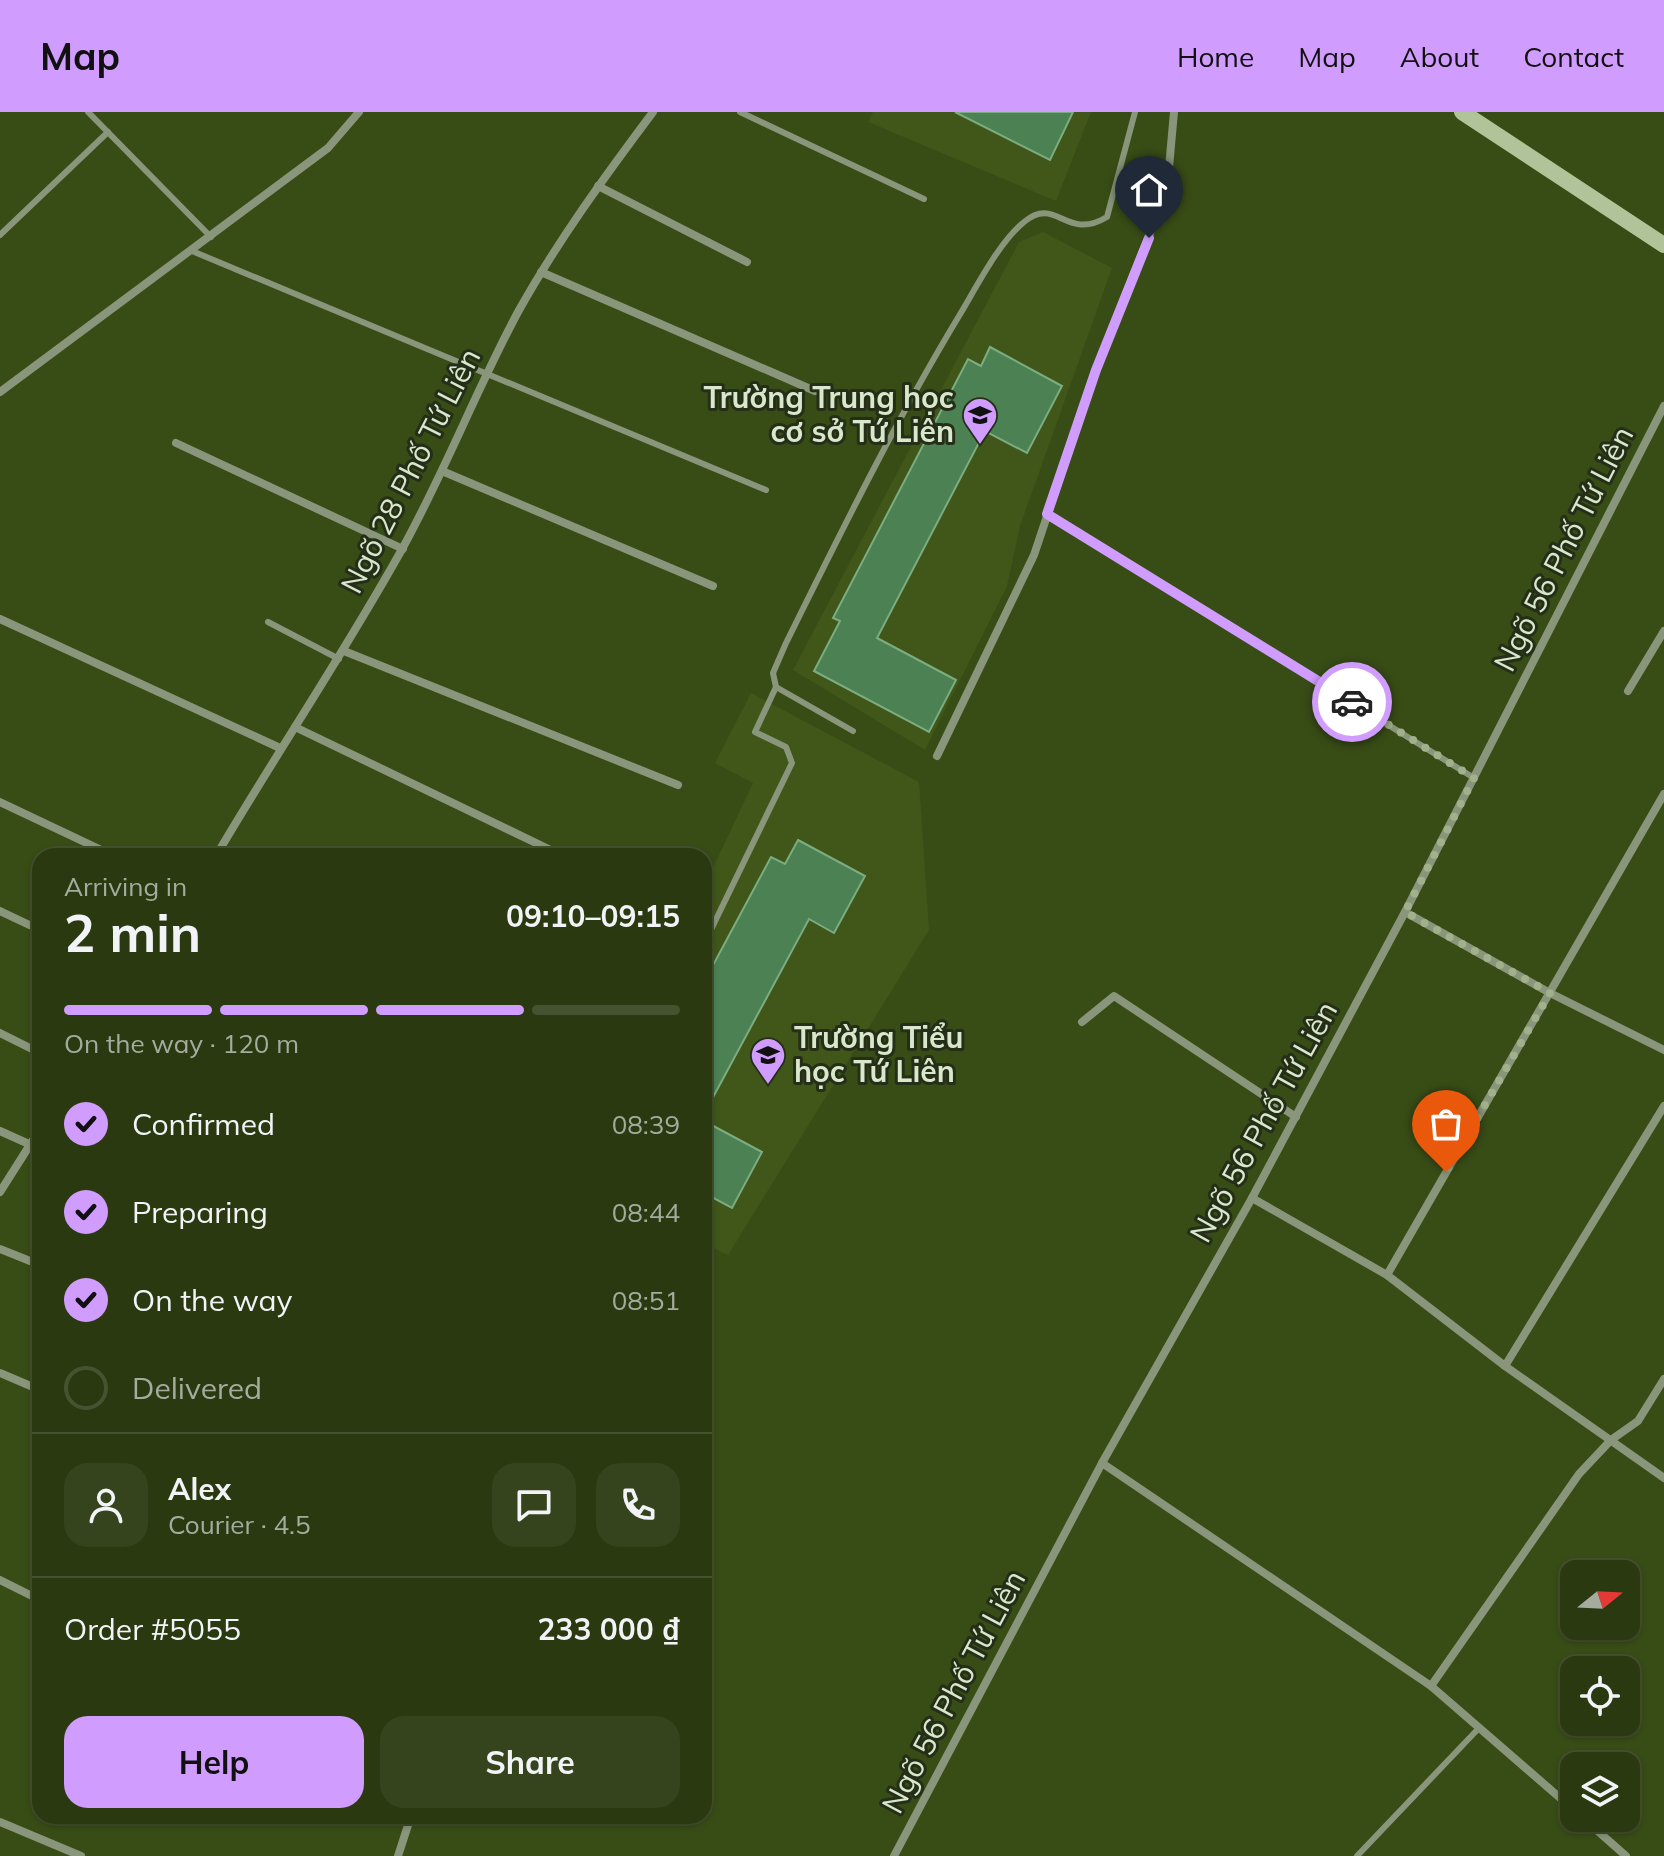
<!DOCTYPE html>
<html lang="en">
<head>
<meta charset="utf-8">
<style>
	:root { --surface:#2a3910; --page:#36441e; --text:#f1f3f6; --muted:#a5ac9f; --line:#465330; --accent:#d09dfe }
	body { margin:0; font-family:Mulish,sans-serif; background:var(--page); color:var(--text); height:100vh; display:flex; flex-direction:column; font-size:30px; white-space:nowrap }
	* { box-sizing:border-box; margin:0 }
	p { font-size:26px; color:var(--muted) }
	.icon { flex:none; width:44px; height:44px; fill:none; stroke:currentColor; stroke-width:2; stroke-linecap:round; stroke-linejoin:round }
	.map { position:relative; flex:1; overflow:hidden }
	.sheet { position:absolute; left:32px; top:736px; width:680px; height:976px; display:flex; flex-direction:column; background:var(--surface); border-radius:24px; box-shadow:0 2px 6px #0004,0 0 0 2px var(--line) }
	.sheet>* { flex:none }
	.needle { width:52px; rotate:72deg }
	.buttons { position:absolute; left:1560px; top:1448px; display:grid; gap:16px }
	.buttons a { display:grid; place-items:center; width:80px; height:80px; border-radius:16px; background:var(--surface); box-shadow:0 2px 6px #0004,0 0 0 2px var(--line); font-size:40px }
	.pin { position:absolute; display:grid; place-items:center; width:68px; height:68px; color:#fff; margin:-82px -34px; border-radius:50% 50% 50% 0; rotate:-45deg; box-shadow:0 0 8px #0007 }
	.pin .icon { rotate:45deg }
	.courier { position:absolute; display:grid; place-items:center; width:80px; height:80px; margin:-40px; border:6px solid #d09dfe; border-radius:50%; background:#fff; color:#222; box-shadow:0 2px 10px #0007 }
	.headline em { font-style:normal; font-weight:700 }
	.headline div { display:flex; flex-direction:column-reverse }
	.headline { display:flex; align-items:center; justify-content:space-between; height:136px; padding:0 32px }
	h1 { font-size:52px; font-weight:700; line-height:60px }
	.bar { display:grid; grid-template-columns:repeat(4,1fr); gap:12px 8px; align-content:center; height:96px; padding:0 32px }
	.bar i { height:10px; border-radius:6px; background:var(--line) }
	.bar .current { background:var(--accent) }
	.bar p { grid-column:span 4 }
	.line { display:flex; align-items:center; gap:20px; padding:0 32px; border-top:2px solid var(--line) }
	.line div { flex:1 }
	.round { display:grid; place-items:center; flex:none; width:84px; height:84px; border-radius:24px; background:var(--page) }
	ol { padding:0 32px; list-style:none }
	li { display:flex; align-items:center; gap:24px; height:88px }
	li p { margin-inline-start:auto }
	li .icon { padding:8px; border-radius:50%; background:var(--accent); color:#111; stroke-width:4 }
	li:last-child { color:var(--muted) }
	li i { width:44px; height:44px; border:4px solid var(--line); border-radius:50% }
	.button { display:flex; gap:16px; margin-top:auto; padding:16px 32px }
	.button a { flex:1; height:92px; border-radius:24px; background:var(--accent); color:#111; font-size:32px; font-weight:700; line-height:92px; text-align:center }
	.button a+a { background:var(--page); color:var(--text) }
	header { display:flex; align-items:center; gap:48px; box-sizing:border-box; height:112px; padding:0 40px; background:var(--accent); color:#111 }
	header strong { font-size:38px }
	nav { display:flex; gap:44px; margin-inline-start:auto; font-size:28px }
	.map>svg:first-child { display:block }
</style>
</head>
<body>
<header>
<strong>Map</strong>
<nav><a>Home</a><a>Map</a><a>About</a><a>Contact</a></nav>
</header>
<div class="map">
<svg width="1664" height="1744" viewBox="0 0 1664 1744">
	<rect width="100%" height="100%" fill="#384c16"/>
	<g fill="#405719">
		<polygon points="873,0 1091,0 1056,89 868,10"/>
		<polygon points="1043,120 1112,156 1020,414 1007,474 925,638 793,558 1019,130"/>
		<polygon points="751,581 919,670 929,818 728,1143 704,1131 704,775 753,671 715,651"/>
	</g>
	<g fill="#4b8153" stroke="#7cad81" stroke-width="2">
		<polygon points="955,0 1073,0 1050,48"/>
		<polygon points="990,235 1062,274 1027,341 985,319 877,526 956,568 929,620 814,559 840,509 833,506 968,247 981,254"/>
		<polygon points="798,728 865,764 834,821 809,807 704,1002 704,870 771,745 785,752"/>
		<polygon points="704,1009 762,1040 732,1096 704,1081"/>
	</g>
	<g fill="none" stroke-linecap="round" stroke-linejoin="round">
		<g stroke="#8a967b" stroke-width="6">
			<polyline points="88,0 211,125"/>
			<polyline points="740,0 924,87"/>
			<polyline points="0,123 108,20"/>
			<polyline points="192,139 766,378"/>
			<polyline points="1047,402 1474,666"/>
			<polyline points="268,510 339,547"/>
			<path d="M853,619L776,575L773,561L786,531C841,420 895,310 959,204C976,176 999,130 1024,110C1057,83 1065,130 1107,105L1135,0"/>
			<polyline points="704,832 792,651 786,635 755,620 776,575"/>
			<polyline points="704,1110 706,1111"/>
			<polyline points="1357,1744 1479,1616"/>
		</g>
		<g stroke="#8a967b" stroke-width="8">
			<polyline points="598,74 747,150"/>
			<polyline points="541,160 815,279"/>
			<polyline points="0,280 328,36 359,0"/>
			<polyline points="176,331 403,437"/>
			<polyline points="442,359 713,474"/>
			<polyline points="0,507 280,636"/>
			<polyline points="344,539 678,673"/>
			<polyline points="1628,579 1664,519"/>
			<polyline points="295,615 563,744"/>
			<polyline points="937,644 1034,443 1096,258 1167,78 1174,0"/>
			<polyline points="0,690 114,744"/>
			<path d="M216,744C276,642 343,543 401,439C444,362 476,278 518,200C557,130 605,64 653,0"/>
			<polyline points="0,799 40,818"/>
			<polyline points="1405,800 1550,881 1664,938"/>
			<polyline points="1082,910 1114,884 1296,1005"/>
			<polyline points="0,921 40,941"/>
			<polyline points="0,1019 40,1037"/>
			<polyline points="0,1080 40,1017"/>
			<polyline points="1252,1086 1387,1163 1505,1254 1664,1366"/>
			<polyline points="0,1137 40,1153"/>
			<polyline points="1387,1163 1664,682"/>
			<polyline points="1505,1254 1664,994"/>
			<polyline points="0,1261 40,1278"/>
			<polyline points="1102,1351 1431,1574 1574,1698"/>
			<polyline points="0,1468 40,1488"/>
			<polyline points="1431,1574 1579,1362 1611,1328 1638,1309 1664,1267"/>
			<polyline points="1583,1706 1626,1744"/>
			<polyline points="0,1710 81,1744"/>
			<polyline points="398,1744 411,1704"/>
			<polyline points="894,1744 1102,1351 1252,1086 1405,800 1664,294"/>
		</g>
		<polyline stroke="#b1c499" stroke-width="16" points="1462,0 1664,133"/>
	</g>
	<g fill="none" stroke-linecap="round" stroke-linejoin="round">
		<polyline stroke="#a1b18b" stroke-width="8" stroke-dasharray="0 14.4" points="1352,590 1474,666 1405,800 1550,881 1446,1060"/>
		<polyline stroke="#d09dfe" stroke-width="10" points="1149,126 1096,258 1047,402 1352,590"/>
	</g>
	<defs>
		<g id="school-pin" transform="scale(1.8)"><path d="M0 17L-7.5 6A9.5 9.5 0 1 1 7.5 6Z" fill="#d09dfe" stroke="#252e18"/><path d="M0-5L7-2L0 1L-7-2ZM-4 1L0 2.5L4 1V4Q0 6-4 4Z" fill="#111"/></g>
	</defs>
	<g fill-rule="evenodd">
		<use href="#school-pin" x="980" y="303"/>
		<use href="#school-pin" x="768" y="943"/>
	</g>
	<g text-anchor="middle" stroke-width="6" stroke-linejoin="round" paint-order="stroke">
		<g font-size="30" font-weight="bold" fill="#d9e7ca" stroke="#252e18" text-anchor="end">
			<text x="954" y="296">Trường Trung học<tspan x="954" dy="34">cơ sở Tứ Liên</tspan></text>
			<text x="794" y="936" text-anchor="start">Trường Tiểu<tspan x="794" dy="34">học Tứ Liên</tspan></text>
		</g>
		<g font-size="30" fill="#d9e7ca" stroke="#252e18">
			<text transform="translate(411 359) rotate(-63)" y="10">Ngõ 28 Phố Tứ Liên</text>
			<text transform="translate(1564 437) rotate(-63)" y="10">Ngõ 56 Phố Tứ Liên</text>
			<text transform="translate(1264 1010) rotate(-61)" y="10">Ngõ 56 Phố Tứ Liên</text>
			<text transform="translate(954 1580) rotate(-62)" y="10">Ngõ 56 Phố Tứ Liên</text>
		</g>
	</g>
</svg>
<div class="buttons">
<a><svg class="needle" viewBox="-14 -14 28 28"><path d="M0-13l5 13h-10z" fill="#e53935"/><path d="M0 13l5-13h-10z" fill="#a5ac9f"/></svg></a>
<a><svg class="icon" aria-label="locate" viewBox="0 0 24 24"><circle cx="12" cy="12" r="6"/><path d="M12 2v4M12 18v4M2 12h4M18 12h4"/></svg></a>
<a><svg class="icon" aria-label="layers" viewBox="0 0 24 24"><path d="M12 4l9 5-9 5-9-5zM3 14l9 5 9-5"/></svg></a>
</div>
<div class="pin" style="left:1446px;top:1060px;background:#ea580c"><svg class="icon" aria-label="bag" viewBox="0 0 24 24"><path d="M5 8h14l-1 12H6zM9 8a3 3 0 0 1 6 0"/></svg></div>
<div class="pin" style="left:1149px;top:126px;background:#1f2937"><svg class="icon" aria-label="home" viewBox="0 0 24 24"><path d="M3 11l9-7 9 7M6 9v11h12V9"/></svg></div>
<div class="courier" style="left:1352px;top:590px"><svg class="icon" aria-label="car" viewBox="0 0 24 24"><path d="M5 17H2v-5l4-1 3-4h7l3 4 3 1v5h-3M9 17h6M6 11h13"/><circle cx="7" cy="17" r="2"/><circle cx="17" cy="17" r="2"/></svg></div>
<section class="sheet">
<div class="headline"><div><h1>2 min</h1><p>Arriving in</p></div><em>09:10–09:15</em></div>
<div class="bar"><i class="current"></i><i class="current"></i><i class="current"></i><i></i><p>On the way · 120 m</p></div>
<ol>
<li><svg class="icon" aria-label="check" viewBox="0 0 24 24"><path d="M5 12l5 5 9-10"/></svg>Confirmed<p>08:39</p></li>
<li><svg class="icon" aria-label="check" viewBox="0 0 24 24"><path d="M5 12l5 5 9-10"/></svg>Preparing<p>08:44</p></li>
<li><svg class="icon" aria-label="check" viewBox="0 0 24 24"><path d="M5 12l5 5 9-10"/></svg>On the way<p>08:51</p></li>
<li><i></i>Delivered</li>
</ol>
<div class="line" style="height:144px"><a class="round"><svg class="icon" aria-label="person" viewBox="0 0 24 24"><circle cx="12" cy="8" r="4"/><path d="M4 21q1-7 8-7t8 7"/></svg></a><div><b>Alex</b><p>Courier · 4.5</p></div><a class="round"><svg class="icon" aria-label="chat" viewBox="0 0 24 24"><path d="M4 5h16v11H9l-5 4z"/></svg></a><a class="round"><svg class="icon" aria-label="phone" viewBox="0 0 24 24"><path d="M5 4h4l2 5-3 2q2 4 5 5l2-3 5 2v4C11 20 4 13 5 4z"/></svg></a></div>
<div class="line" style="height:104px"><div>Order #5055</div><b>233 000 ₫</b></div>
<div class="button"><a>Help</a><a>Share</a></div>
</section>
</div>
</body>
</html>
